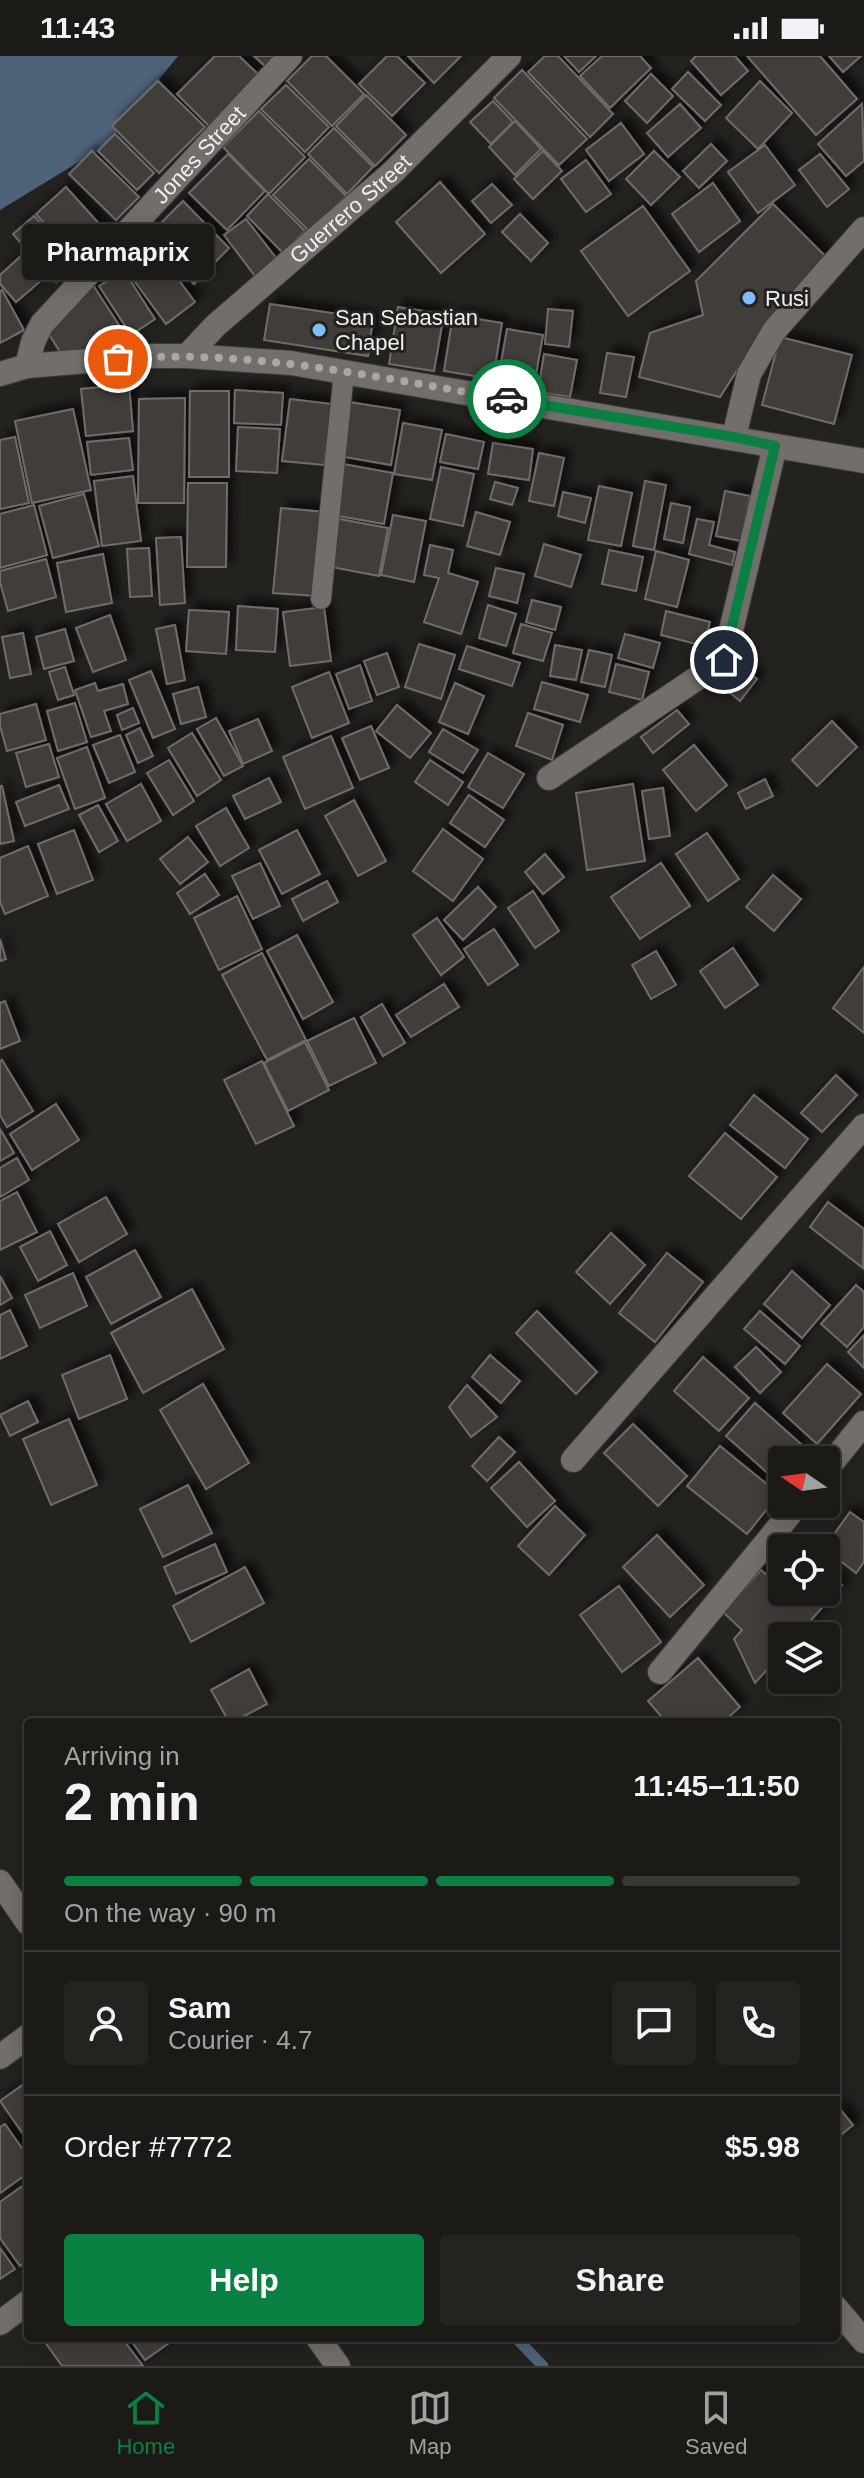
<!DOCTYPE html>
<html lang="en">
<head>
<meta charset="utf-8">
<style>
	:root { --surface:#1b1a17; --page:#242320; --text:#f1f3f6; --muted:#a0a1a1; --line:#393836; --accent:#0b8043 }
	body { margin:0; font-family:Arial,sans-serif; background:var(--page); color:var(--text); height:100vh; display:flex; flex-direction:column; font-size:30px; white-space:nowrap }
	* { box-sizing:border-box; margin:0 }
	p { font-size:26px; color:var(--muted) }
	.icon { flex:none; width:44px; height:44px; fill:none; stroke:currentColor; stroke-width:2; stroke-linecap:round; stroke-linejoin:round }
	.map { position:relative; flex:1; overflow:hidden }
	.side { position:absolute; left:24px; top:1662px; width:816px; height:624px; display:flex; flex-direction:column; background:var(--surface); border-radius:8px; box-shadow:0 4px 20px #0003,0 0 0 2px var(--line) }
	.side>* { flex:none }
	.needle { width:52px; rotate:283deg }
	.controls { position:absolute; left:768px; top:1390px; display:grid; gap:16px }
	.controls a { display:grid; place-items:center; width:72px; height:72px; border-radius:8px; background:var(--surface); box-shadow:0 4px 20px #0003,0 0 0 2px var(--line); font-size:40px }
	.pin { position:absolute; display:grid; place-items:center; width:68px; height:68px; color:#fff; margin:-34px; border:4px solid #fff; border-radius:50%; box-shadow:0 2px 8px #0007 }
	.courier { position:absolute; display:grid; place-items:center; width:80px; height:80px; margin:-40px; border:6px solid #0b8043; border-radius:50%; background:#fff; color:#222; box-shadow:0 2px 10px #0007 }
	.bubble { position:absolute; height:56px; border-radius:8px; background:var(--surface); box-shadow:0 4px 20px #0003,0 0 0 2px var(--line); font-size:26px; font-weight:700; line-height:56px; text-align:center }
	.head em { font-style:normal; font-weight:700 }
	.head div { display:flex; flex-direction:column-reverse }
	.head { display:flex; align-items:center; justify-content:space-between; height:136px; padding:0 40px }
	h1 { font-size:52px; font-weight:700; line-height:60px }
	.bar { display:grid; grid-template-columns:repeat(4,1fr); gap:12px 8px; align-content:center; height:96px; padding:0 40px }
	.bar i { height:10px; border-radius:6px; background:var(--line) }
	.bar .current { background:var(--accent) }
	.bar p { grid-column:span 4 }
	.line { display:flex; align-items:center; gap:20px; padding:0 40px; border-top:2px solid var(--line) }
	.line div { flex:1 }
	.round { display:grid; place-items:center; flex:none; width:84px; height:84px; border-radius:8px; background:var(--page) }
	.action { display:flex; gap:16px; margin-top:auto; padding:16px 40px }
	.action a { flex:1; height:92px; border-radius:8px; background:var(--accent); color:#fff; font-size:32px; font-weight:700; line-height:92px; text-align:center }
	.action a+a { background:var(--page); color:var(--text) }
	.status { display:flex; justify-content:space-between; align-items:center; height:56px; padding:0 40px; background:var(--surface); direction:ltr }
	.status svg { height:22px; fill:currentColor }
	.dock { display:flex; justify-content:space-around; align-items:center; height:112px; border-top:2px solid var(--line); background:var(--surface); font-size:22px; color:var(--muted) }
	.dock a { display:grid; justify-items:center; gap:4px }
	.dock .current { color:var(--accent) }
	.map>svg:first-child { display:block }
</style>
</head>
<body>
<div class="status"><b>11:43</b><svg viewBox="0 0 49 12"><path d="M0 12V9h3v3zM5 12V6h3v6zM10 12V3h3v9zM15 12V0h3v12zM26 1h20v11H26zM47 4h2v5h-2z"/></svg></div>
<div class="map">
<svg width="864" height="2310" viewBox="0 0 864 2310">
	<defs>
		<filter id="shadow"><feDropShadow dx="7" dy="-7" stdDeviation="4" flood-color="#0009"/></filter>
	</defs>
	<rect width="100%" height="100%" fill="#24221f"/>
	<polygon fill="#4e6279" points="0,0 178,0 105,90 0,154"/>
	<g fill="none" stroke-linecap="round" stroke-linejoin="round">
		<polyline stroke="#4e6279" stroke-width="11" points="516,2282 543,2310"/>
	</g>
	<g fill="#3f3c3a" stroke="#6f6c69" stroke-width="2" filter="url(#shadow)">
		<polygon points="215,0 239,0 259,19 209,70 177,38"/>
		<polygon points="254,0 276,0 266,11"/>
		<polygon points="312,0 326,0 364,38 332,70 287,25"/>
		<polygon points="387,0 397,0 425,27 392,60 359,28"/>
		<polygon points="408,0 461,0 434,27"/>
		<polygon points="545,0 558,0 613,58 590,81 528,16"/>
		<polygon points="564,0 596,0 579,16"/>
		<polygon points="602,0 640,0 651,12 610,52 580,20"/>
		<polygon points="696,0 735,0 748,15 721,39 691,5"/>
		<polygon points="747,0 820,0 857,43 816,79"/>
		<polygon points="829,0 861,0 843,16"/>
		<polygon points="522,14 587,83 559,109 494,42"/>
		<polygon points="688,16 721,49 705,65 672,33"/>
		<polygon points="651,18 673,40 647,67 625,45"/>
		<polygon points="158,25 205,71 159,117 112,70"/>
		<polygon points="760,25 792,57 758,93 726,62"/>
		<polygon points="286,29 329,71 305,96 261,53"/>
		<polygon points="366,39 406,79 375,110 336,70"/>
		<polygon points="493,45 513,66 491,88 470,66"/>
		<polygon points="680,48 701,72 668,101 647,77"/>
		<polygon points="862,48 864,105 846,120 818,88"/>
		<polygon points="259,55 305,101 269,138 223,91"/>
		<polygon points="515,65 541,93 515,119 489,91"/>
		<polygon points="621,67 644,98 609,125 586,94"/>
		<polygon points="334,72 373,111 347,138 308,98"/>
		<polygon points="115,78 154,117 137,134 98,95"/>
		<polygon points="711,88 727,105 699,132 683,115"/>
		<polygon points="765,89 795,129 758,157 728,116"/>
		<polygon points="92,95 139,141 116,164 69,118"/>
		<polygon points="543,95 562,115 533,143 514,123"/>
		<polygon points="654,95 680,121 651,149 626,123"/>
		<polygon points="228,98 265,135 227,174 189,137"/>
		<polygon points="820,98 849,133 827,151 799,114"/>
		<polygon points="309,103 346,140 310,176 273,139"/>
		<polygon points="586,104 611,138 586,156 561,123"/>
		<polygon points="440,126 485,178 441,217 396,166"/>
		<polygon points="713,127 740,165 699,196 672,158"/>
		<polygon points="492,128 512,149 491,167 472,145"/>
		<polygon points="66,131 111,181 81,208 36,158"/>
		<polygon points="268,138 305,175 283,197 247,160"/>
		<polygon points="183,145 229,192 194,228 147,181"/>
		<polygon points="773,148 832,207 756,285 720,341 639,321 650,277 703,259 696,225"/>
		<polygon points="643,150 690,215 628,260 581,195"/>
		<polygon points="520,158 548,187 531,205 502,176"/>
		<polygon points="34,160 76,207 56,226 13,178"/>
		<polygon points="246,163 277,203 255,220 224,179"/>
		<polygon points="150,185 195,246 166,268 121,207"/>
		<polygon points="22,199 43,223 16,246 0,228 0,219"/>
		<polygon points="124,215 155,263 131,279 99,230"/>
		<polygon points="93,229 128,283 63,301 47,275"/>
		<polygon points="2,234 24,274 0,287 0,235"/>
		<polygon points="270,248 373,263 368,300 264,284"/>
		<polygon points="398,251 444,258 434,315 389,308"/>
		<polygon points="548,253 573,255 569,291 545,288"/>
		<polygon points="453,259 502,267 493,323 444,315"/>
		<polygon points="507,273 543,279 535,324 499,318"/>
		<polygon points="780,281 852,299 834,368 762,349"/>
		<polygon points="607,297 634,301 626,341 600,337"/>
		<polygon points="544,298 577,304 570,341 538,336"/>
		<polygon points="129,328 133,375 86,380 81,333"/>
		<polygon points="235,334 283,337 281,369 234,367"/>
		<polygon points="190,335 229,335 229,421 189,421"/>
		<polygon points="185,342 184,447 138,447 139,343"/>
		<polygon points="290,343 332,348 324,409 282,405"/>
		<polygon points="349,346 400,354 391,409 339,400"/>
		<polygon points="73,353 91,434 32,447 15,365"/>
		<polygon points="403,367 442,374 432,424 394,418"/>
		<polygon points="238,371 280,373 277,417 236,415"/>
		<polygon points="446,378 484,386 478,413 440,406"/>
		<polygon points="15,381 29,447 0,453 0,384"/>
		<polygon points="129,382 133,414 91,419 87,386"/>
		<polygon points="493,387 533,393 529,424 488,418"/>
		<polygon points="539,397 564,402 554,450 529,445"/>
		<polygon points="343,408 393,417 384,468 333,459"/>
		<polygon points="441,411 474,418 463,470 430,463"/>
		<polygon points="133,420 141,485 102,490 94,425"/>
		<polygon points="645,425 666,429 654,494 633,490"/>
		<polygon points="495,426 518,432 512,449 490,443"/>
		<polygon points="188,427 227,427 226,511 187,511"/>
		<polygon points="599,430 632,437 621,490 588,484"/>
		<polygon points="725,435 750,440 741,485 716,480"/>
		<polygon points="563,436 591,442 585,467 558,460"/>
		<polygon points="84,438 99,490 53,502 39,450"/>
		<polygon points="671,447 690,451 683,487 664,483"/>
		<polygon points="34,449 47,499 0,512 0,458"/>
		<polygon points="281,452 325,456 317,540 273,537"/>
		<polygon points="476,456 510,466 500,499 467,490"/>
		<polygon points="393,459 426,465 414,526 381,519"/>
		<polygon points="334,462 388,472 379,520 326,510"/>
		<polygon points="697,463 714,466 709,489 735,496 732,509 689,498"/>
		<polygon points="181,481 185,547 160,549 156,482"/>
		<polygon points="544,488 581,499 571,531 535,520"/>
		<polygon points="430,489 453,494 448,517 478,526 461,578 424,566 439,522 424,519"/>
		<polygon points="149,492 152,540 130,541 127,493"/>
		<polygon points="609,494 643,501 636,535 602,528"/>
		<polygon points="656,495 689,504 677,551 645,543"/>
		<polygon points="103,498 112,547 66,556 57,507"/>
		<polygon points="46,503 56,541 8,555 0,526 0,515"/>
		<polygon points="496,512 524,518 517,547 489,540"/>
		<polygon points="532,544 561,551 555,574 526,566"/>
		<polygon points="488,549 516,558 506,590 479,582"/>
		<polygon points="238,550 278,553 275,596 236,594"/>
		<polygon points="324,551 331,605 290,610 283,556"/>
		<polygon points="189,554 229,556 226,598 186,595"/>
		<polygon points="666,555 710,566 704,590 661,579"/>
		<polygon points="110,559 126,604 93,616 76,572"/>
		<polygon points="521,568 552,577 543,605 513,597"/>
		<polygon points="175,569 185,624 167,628 156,573"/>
		<polygon points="65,573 74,605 44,613 36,581"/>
		<polygon points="23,577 31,618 10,622 2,581"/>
		<polygon points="625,578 660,587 653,612 618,602"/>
		<polygon points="419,588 455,599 441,643 405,631"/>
		<polygon points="555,589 582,594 576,624 550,620"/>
		<polygon points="467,590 520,607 512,630 459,613"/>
		<polygon points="589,594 612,599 605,631 581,626"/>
		<polygon points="387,597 399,631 377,639 364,605"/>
		<polygon points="736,606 757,623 740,645 718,627"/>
		<polygon points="616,608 649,616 642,644 609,636"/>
		<polygon points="360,609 372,645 349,653 336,618"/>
		<polygon points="65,611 74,639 58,644 49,616"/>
		<polygon points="151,615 175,673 153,682 129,624"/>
		<polygon points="329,616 349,667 312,682 292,631"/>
		<polygon points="542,626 588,639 580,666 534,653"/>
		<polygon points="95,627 98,635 123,628 128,648 104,655 111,675 91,681 75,634"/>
		<polygon points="455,627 484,640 468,678 439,666"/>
		<polygon points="198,631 206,661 181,668 173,638"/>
		<polygon points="75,647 87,686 58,695 47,655"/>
		<polygon points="36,648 46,684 7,695 0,670 0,658"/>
		<polygon points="397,649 431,677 410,702 376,675"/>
		<polygon points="133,652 139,667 122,674 117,659"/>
		<polygon points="677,654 689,668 653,697 641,681"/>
		<polygon points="528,657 563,669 552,704 516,690"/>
		<polygon points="216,662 243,710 224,720 197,673"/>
		<polygon points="258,663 272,695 243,708 229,675"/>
		<polygon points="832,665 857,691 817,730 792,704"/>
		<polygon points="371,670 389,712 360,724 342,682"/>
		<polygon points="140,672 153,700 138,707 126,679"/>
		<polygon points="443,673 478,694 463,717 429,696"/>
		<polygon points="192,677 221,724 197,740 168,692"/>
		<polygon points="120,679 135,716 109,727 93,689"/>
		<polygon points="331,680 353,732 305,753 283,701"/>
		<polygon points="49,688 59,721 26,731 16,697"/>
		<polygon points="694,689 727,729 696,755 663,714"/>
		<polygon points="87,691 105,742 75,753 57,702"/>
		<polygon points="488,697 524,718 503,752 468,731"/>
		<polygon points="169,704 194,745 173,759 147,717"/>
		<polygon points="430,704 463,726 448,749 415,726"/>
		<polygon points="269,722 281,746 245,763 233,740"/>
		<polygon points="765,723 773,740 746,753 738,737"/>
		<polygon points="141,728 161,765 127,785 106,748"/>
		<polygon points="633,728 645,805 587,814 576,737"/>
		<polygon points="59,729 69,753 25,770 16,746"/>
		<polygon points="0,730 2,730 14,785 0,788"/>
		<polygon points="663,732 670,780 649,783 642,735"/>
		<polygon points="469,739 504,764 485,791 450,767"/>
		<polygon points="354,744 386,805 358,820 325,760"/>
		<polygon points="98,749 118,785 99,796 79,759"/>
		<polygon points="226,752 249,792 220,810 196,770"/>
		<polygon points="443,773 483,803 453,845 413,815"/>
		<polygon points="74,774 93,824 57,838 38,788"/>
		<polygon points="297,774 320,818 282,838 259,794"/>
		<polygon points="707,777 739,823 708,845 676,798"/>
		<polygon points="188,781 208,806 180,828 160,803"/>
		<polygon points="28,790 48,840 5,858 0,846 0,802"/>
		<polygon points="545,798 564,821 543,838 525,816"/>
		<polygon points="260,807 280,850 253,863 232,820"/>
		<polygon points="661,807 690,850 640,883 611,841"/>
		<polygon points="205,818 219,839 190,858 177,837"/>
		<polygon points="773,819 801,843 774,875 746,851"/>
		<polygon points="327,825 338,846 303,865 292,843"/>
		<polygon points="478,831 496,851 463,884 444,864"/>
		<polygon points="533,835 559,875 535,892 508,852"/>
		<polygon points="237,840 262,893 219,914 194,862"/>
		<polygon points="437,862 464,901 441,919 413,879"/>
		<polygon points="494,873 518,909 488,929 464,893"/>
		<polygon points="297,879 333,946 303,963 267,895"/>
		<polygon points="0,883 6,903 0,905"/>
		<polygon points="733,892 758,929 725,952 700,915"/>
		<polygon points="656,895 676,929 651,943 632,909"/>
		<polygon points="262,897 306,984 267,1004 222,919"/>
		<polygon points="864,911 864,977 833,952"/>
		<polygon points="444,928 459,951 411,981 396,959"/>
		<polygon points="5,945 20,985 0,993 0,947"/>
		<polygon points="382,948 405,987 383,1000 361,961"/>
		<polygon points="354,962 376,1007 329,1030 307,985"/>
		<polygon points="305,986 329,1034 288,1055 264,1007"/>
		<polygon points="2,1004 33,1055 7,1071 0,1059 0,1005"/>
		<polygon points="262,1005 294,1070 256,1088 224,1024"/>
		<polygon points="836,1019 857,1039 822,1076 801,1057"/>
		<polygon points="754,1039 808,1083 785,1112 730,1069"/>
		<polygon points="56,1048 79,1084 32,1114 10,1078"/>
		<polygon points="0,1073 14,1097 0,1105"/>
		<polygon points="725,1077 777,1121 741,1163 689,1120"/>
		<polygon points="17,1102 29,1124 0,1141 0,1112"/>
		<polygon points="17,1136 37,1176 0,1194 0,1145"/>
		<polygon points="106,1141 127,1178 79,1206 58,1168"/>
		<polygon points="828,1146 864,1173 863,1212 810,1171"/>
		<polygon points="50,1175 67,1209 38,1225 20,1191"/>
		<polygon points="611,1177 645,1209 610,1248 576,1216"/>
		<polygon points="135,1194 161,1241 111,1268 86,1221"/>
		<polygon points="667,1197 703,1226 655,1286 619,1257"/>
		<polygon points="792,1215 830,1249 802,1282 764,1248"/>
		<polygon points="73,1217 87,1250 40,1272 25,1239"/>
		<polygon points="0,1220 12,1242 0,1249"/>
		<polygon points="856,1229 864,1236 864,1271 847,1291 821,1268"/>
		<polygon points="192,1233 224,1293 143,1337 111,1277"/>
		<polygon points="10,1254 27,1290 0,1303 0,1259"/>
		<polygon points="537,1255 597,1316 576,1338 516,1277"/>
		<polygon points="760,1255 800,1290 785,1308 744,1273"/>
		<polygon points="864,1279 864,1312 848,1296"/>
		<polygon points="756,1291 781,1316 760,1337 735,1311"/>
		<polygon points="110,1299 127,1343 79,1363 62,1319"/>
		<polygon points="490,1299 520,1325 501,1347 472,1321"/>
		<polygon points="703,1301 749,1342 719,1375 674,1335"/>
		<polygon points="827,1308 861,1338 817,1388 783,1357"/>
		<polygon points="203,1328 249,1407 206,1433 160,1354"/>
		<polygon points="467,1329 497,1361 471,1381 449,1351"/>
		<polygon points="28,1345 38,1366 10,1380 0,1359"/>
		<polygon points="755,1347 801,1388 787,1404 782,1404 782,1410 772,1421 726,1380"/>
		<polygon points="69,1363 97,1429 51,1449 23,1383"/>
		<polygon points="633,1368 687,1420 658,1450 604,1397"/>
		<polygon points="499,1381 515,1396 487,1425 472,1410"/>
		<polygon points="720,1390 779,1438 747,1478 687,1430"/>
		<polygon points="519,1406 555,1445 527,1471 491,1432"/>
		<polygon points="188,1429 212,1477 163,1501 140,1453"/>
		<polygon points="555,1450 585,1479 549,1519 518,1490"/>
		<polygon points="850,1456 864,1466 864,1506 856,1517 824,1492"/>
		<polygon points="657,1479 704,1529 670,1561 623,1511"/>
		<polygon points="215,1488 227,1516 176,1538 164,1511"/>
		<polygon points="245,1511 264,1547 191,1586 173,1550"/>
		<polygon points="761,1514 779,1530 782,1527 782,1536 826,1536 826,1515 842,1529 797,1580 782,1580 782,1597 755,1627 734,1583 742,1574 723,1556"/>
		<polygon points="619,1530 661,1586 622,1616 580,1559"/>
		<polygon points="698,1602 740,1651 723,1666 666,1666 648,1645"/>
		<polygon points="249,1613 267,1648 233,1666 229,1666 211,1634"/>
		<polygon points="28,2025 28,2085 0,2045"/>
		<polygon points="836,2048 853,2069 836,2083"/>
		<polygon points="5,2068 28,2101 28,2117 0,2137 0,2071"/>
		<polygon points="28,2126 28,2204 20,2210 0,2182 0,2146"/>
		<polygon points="0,2192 15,2213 0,2223"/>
		<polygon points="42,2282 122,2282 143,2310 62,2310"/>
		<polygon points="129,2282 176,2282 145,2304"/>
	</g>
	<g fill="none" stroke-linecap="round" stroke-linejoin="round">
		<g stroke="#3f3d3b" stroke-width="22">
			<polyline id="lane" points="321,543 344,316"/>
		</g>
		<g stroke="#3f3d3b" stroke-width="26">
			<g id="street">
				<path id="s1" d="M187,300L215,270L393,116L509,0"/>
				<path id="s2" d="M27,310L33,286L42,268L290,0"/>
				<polyline points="734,381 749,318 774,275 864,173"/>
				<polyline points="549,722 724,604 775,390"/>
				<polyline points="573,1404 864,1070"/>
				<polyline points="826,1414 864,1367"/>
				<polyline points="660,1616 798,1448"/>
				<polyline points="0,1826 28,1867"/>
				<polyline points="0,2001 28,1980"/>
				<polyline points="836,2252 864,2285"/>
				<polyline points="0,2267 28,2246"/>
				<polyline points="318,2282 338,2310"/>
			</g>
		</g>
		<g stroke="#3f3d3b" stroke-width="26">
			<polyline id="secondary" points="0,318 27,310 149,300 187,300 291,307 864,405"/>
		</g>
		<use href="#lane" stroke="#716e6b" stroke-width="20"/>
		<use href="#street" stroke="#716e6b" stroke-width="24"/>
		<use href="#secondary" stroke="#716e6b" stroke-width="24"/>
	</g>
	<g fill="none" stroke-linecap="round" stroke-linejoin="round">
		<path stroke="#aaa8a6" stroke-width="8" stroke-dasharray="0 14.4" d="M118,303C249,292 379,322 507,343"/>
		<polyline stroke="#0b8043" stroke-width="10" points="507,343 734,381 775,390 724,604"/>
	</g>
	<g fill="#82bcfa" stroke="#24221f" stroke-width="3">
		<circle cx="749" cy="242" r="8"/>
		<circle cx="319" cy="274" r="8"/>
	</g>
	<g text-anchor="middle" stroke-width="6" stroke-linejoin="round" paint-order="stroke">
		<g font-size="22" fill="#f2f0ee" stroke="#24221f">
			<text dy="8" stroke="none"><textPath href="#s2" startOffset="276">Jones Street</textPath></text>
			<text dy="8" stroke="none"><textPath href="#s1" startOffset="220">Guerrero Street</textPath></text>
		</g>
		<g font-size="22" fill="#f2f0ee" stroke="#24221f" text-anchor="start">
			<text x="765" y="250">Rusi</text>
			<text x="335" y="269">San Sebastian<tspan x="335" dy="25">Chapel</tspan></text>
		</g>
	</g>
</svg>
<div class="controls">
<a><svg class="needle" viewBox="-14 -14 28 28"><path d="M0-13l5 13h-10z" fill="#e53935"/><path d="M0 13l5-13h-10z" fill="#a0a1a1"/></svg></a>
<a><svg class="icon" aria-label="locate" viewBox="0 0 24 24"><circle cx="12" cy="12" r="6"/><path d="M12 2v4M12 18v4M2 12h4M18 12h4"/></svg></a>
<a><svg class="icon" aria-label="layers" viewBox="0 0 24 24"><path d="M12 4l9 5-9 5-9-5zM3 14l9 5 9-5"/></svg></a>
</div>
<div class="pin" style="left:118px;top:303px;background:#ea580c"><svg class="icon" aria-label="bag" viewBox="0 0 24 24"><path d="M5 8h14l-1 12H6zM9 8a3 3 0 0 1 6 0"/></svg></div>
<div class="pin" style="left:724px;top:604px;background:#1f2937"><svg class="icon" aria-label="home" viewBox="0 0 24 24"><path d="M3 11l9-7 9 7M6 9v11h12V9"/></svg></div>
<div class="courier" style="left:507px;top:343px"><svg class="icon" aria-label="car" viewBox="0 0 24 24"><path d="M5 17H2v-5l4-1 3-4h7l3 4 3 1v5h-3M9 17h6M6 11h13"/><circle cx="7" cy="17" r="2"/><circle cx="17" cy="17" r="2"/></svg></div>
<div class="bubble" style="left:22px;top:168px;width:192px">Pharmaprix</div>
<section class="side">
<div class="head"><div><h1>2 min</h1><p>Arriving in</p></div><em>11:45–11:50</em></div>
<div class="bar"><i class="current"></i><i class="current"></i><i class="current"></i><i></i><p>On the way · 90 m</p></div>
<div class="line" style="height:144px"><a class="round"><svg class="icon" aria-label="person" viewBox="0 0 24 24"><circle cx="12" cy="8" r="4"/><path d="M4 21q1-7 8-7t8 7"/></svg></a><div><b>Sam</b><p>Courier · 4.7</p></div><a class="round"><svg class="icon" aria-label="chat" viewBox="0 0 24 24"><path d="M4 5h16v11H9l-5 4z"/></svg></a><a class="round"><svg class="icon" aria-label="phone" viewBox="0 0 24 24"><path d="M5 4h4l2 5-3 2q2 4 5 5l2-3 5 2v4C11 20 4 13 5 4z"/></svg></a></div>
<div class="line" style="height:104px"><div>Order #7772</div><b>$5.98</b></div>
<div class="action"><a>Help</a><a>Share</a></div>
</section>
</div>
<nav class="dock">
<a class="current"><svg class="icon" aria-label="home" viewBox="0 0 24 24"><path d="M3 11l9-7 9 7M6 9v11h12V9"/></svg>Home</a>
<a><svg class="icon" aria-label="map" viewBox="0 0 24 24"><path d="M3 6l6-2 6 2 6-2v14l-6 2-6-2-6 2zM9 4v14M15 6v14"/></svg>Map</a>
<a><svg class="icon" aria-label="saved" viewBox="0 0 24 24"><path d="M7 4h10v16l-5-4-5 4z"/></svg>Saved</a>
</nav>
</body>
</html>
